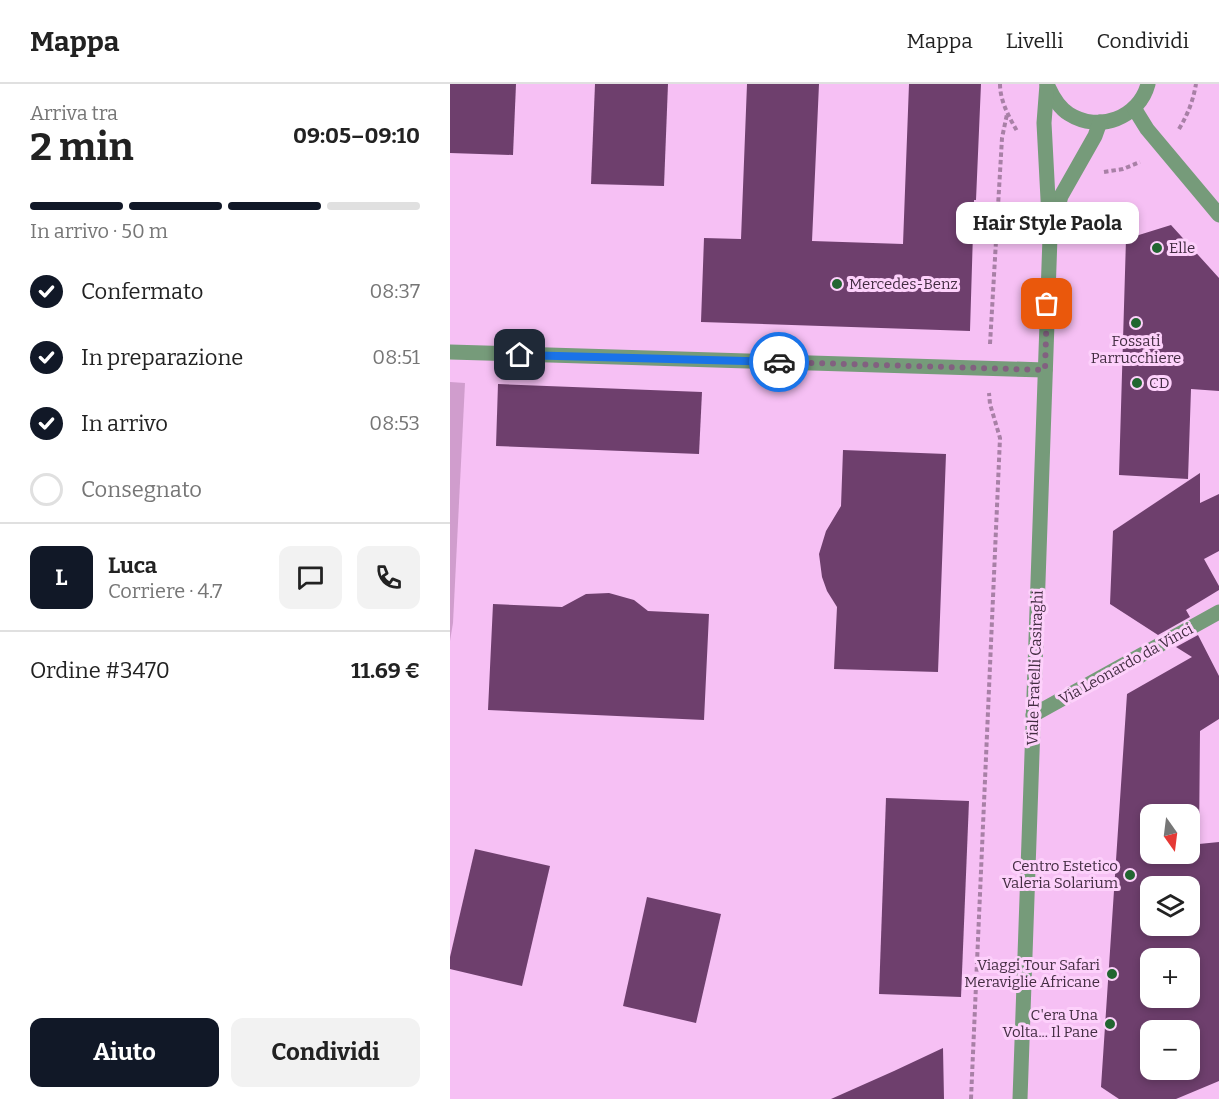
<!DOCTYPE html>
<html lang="it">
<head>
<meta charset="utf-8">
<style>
	:root { --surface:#fff; --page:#f2f2f2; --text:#222; --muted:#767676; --line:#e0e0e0; --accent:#111827 }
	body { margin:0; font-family:Bitter,serif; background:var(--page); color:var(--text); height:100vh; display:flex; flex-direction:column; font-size:22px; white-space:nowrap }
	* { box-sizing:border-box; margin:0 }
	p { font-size:20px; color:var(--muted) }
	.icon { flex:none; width:33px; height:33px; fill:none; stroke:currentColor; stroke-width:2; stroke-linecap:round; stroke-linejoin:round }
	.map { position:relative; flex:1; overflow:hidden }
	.drawer { display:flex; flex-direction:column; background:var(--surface); width:450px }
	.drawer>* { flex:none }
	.needle { width:39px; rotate:166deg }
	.fabs { position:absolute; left:690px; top:720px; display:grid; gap:12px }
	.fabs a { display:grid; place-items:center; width:60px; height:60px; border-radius:12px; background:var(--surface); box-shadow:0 3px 9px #0003; font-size:30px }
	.pin { position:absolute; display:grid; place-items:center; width:51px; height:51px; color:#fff; margin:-26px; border-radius:12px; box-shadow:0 3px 9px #0006 }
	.courier { position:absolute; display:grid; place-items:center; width:60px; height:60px; margin:-30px; border:4px solid #1a73e8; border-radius:50%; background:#fff; color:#222; box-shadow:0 2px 8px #0007 }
	.bubble { position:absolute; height:42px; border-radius:12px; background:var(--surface); box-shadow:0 3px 9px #0003; font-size:20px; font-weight:700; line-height:42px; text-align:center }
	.summary em { font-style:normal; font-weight:700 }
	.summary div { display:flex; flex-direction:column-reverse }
	.summary { display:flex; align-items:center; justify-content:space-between; height:102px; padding:0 30px }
	h1 { font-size:39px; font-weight:700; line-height:45px }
	.bar { display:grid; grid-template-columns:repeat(4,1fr); gap:9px 6px; align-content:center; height:72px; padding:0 30px }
	.bar i { height:8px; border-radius:4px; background:var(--line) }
	.bar .on { background:var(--accent) }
	.bar p { grid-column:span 4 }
	.line { display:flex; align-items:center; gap:15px; padding:0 30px; border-top:2px solid var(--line) }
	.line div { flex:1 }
	.round { display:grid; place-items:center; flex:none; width:63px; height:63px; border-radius:12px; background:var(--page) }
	ol { padding:0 30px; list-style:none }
	li { display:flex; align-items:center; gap:18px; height:66px }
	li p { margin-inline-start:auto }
	li .icon { padding:6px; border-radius:50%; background:var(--accent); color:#fff; stroke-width:4 }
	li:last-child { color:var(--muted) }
	li i { width:33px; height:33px; border:3px solid var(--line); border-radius:50% }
	.primary-button { display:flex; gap:12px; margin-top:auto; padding:12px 30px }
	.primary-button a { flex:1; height:69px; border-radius:12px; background:var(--accent); color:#fff; font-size:24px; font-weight:700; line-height:69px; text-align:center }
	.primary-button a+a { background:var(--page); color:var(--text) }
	header { display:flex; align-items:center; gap:36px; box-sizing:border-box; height:84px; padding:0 30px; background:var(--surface); border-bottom:2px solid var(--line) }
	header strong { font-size:28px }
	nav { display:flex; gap:33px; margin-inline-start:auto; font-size:21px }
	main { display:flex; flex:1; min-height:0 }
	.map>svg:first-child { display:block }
</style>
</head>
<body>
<header>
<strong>Mappa</strong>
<nav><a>Mappa</a><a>Livelli</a><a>Condividi</a></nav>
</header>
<main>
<section class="drawer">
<div class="summary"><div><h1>2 min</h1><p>Arriva tra</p></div><em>09:05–09:10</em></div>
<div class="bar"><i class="on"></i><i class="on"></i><i class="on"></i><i></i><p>In arrivo · 50 m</p></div>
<ol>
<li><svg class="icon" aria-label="check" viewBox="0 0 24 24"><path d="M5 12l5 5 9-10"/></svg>Confermato<p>08:37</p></li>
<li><svg class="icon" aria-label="check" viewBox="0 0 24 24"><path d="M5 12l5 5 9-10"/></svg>In preparazione<p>08:51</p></li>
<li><svg class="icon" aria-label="check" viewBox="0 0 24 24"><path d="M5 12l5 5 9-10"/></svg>In arrivo<p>08:53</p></li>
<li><i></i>Consegnato</li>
</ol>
<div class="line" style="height:108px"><b class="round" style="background:var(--accent);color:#fff">L</b><div><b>Luca</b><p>Corriere · 4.7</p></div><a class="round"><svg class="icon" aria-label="chat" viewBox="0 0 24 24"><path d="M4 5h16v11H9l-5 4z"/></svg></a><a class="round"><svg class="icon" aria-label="phone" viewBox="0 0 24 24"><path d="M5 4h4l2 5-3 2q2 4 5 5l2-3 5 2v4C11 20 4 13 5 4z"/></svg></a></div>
<div class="line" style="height:78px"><div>Ordine #3470</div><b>11.69 €</b></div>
<div class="primary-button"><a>Aiuto</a><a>Condividi</a></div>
</section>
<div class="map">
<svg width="769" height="1015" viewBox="0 0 769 1015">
	<rect width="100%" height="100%" fill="#f6c0f4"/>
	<polygon fill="#d09dcd" points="0,298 15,299 3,539 0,557"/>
	<g fill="#6e3f6d" fill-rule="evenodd">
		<polygon points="0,0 66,0 63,71 0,69"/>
		<polygon points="145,0 218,0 214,102 141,100"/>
		<polygon points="297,0 369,0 362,157 453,160 459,0 531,0 526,116 524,116 520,247 251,238 254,154 291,155"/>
		<polygon points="721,141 769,194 769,307 741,305 738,395 669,391 676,155"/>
		<polygon points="48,300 252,308 249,370 46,362"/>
		<polygon points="393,366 496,370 488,588 384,585 387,523 377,507 372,493 369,470 376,447 391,422"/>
		<polygon points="750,389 750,419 769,410 769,467 754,475 769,502 769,506 736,526 740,533 708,551 660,520 663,447"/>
		<polygon points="159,509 184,516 198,527 259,530 254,636 38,626 43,520 112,523 136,510"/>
		<path d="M748,551L769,592V635L750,647L749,760L769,758V997L726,1015H669L651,1003L677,610L742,573L726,563ZM700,730H740V770H700ZM700,802H740V842H700ZM700,874H740V914H700ZM700,946H740V986H700Z"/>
		<polygon points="436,714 519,717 511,913 429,910"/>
		<polygon points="25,765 100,782 72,902 0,885 0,873"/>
		<polygon points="197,813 271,830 246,939 173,922"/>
		<polygon points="493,964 494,1015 381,1015 444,987"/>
	</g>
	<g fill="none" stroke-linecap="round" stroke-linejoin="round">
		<g stroke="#a880a6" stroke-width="4" stroke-dasharray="4.5 3" stroke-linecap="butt">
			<path d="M550,0C550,17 559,33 567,47"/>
			<path d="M729,45C738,30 743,17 746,0"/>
			<polyline points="654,88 673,85 690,78"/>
			<polyline points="540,260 552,54 557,30"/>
			<polyline points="521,1015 550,354 540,320 539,309"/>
		</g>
		<g stroke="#769b7a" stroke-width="15">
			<path d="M597,0C602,12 608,23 619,30C649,49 689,34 698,0"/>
			<polyline points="684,24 697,45 769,131"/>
			<polyline points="603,141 611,112 645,52 650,38"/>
			<polyline points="0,268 595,286"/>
			<polyline points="583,631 769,528"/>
			<polyline points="570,1015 600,153 594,39 597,0"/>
		</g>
	</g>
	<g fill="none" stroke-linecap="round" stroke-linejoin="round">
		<polyline stroke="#826080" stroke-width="6" stroke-dasharray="0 10.8" points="329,278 595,286 597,220"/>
		<polyline stroke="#1a73e8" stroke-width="8" points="70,271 329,278"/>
	</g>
	<g fill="#226631" stroke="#fdd1fb" stroke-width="2">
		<circle cx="707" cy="164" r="6"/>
		<circle cx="387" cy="200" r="6"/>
		<circle cx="686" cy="239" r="6"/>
		<circle cx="687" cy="299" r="6"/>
		<circle cx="680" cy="791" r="6"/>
		<circle cx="662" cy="890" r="6"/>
		<circle cx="660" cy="940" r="6"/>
	</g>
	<g text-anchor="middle" stroke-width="6" stroke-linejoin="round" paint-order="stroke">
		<g font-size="15" fill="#432d42" stroke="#fdd1fb" text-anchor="start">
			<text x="719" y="169">Elle</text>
			<text x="399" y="205">Mercedes-Benz</text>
			<text x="686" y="262" text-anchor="middle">Fossati<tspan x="686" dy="17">Parrucchiere</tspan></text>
			<text x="699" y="304">CD</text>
			<text x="668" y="787" text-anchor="end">Centro Estetico<tspan x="668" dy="17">Valeria Solarium</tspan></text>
			<text x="650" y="886" text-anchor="end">Viaggi Tour Safari<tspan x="650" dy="17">Meraviglie Africane</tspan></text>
			<text x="648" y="936" text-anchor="end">C'era Una<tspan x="648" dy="17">Volta... Il Pane</tspan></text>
		</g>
		<g font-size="15" fill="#432d42" stroke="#fdd1fb">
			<text transform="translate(676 580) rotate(-29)" y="5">Via Leonardo da Vinci</text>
			<text transform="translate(585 584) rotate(-88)" y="5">Viale Fratelli Casiraghi</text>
		</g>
	</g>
</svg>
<div class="fabs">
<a><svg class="needle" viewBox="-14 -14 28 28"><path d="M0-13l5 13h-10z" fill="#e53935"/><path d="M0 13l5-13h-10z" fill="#767676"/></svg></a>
<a><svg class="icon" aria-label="layers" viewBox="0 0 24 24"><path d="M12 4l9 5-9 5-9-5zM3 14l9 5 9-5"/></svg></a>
<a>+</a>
<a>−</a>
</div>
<div class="pin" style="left:597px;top:220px;background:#ea580c"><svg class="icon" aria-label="bag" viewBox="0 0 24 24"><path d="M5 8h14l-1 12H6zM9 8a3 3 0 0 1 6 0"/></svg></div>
<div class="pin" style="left:70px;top:271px;background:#1f2937"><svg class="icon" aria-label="home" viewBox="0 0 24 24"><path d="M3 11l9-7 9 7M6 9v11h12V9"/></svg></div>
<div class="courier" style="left:329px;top:278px"><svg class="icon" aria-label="car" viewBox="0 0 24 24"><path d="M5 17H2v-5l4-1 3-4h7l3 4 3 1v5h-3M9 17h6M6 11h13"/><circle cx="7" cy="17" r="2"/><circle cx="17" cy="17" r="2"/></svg></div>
<div class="bubble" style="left:506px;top:118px;width:183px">Hair Style Paola</div>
</div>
</main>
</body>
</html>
